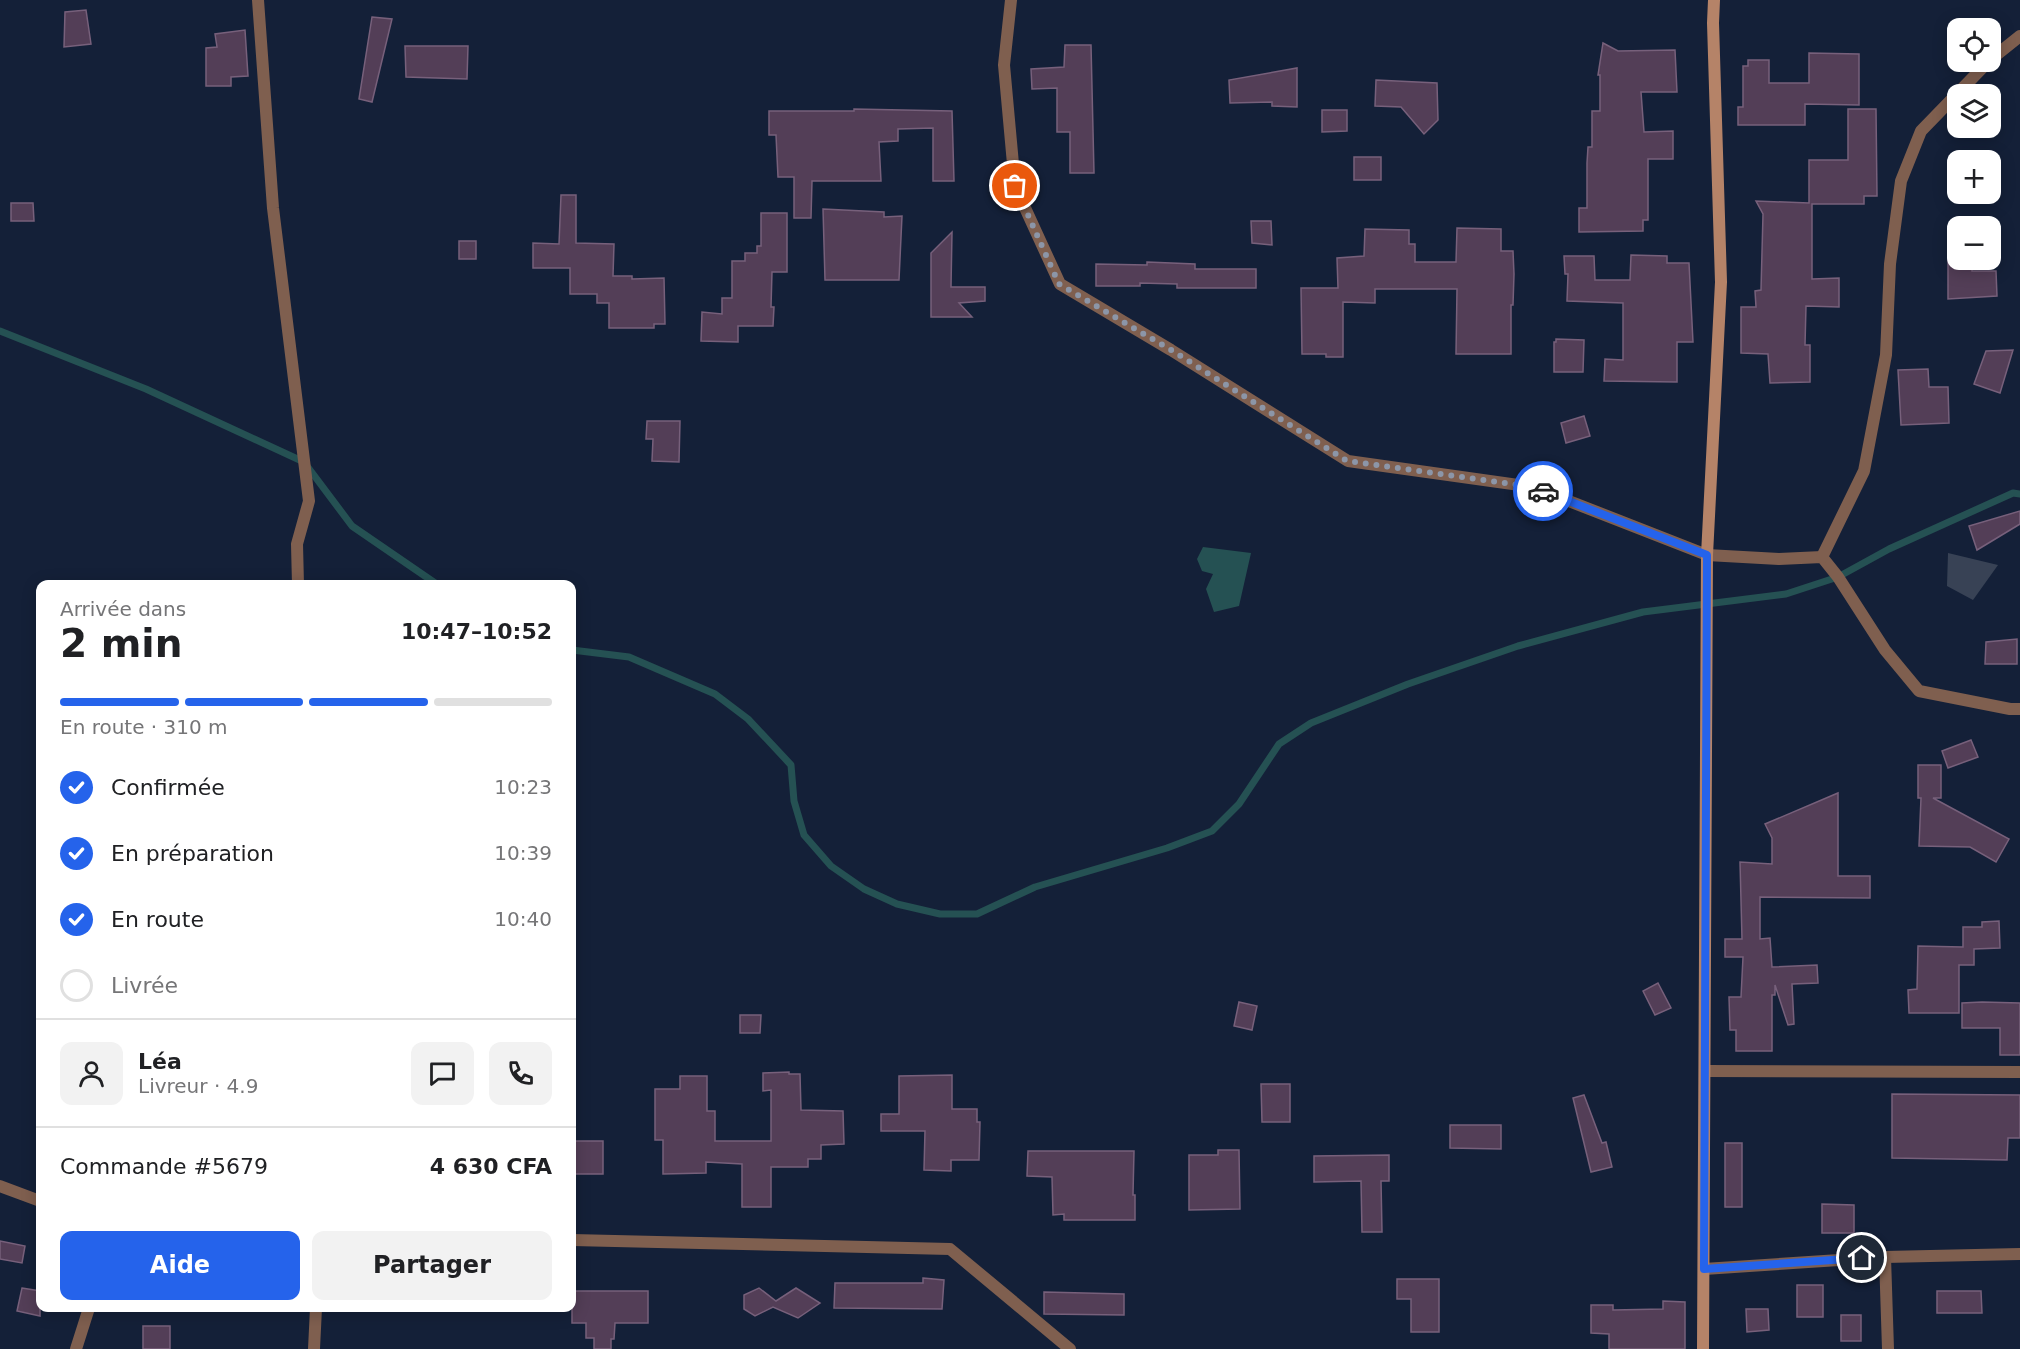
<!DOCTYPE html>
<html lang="fr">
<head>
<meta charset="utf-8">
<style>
	:root { --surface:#fff; --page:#f2f2f2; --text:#202124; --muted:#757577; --line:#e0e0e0; --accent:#2563eb }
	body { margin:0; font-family:"DejaVu Sans",sans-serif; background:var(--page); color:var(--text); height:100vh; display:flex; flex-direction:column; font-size:22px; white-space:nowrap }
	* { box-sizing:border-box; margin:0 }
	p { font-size:20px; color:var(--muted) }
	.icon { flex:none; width:33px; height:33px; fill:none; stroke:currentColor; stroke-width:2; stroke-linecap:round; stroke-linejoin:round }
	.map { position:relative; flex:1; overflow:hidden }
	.side { position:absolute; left:36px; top:580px; width:540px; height:732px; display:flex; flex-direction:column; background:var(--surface); border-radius:12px; box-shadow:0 3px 15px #0003 }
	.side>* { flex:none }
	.controls { position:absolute; left:1947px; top:18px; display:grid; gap:12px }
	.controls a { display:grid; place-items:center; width:54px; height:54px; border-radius:12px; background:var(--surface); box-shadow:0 3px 15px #0003; font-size:30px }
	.pin { position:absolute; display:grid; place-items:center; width:51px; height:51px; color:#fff; margin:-26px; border:3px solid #fff; border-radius:50%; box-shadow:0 2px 6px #0007 }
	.courier { position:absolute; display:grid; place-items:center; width:60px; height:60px; margin:-30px; border:4px solid #2563eb; border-radius:50%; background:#fff; color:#222; box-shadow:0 2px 8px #0007 }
	.head em { font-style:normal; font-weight:700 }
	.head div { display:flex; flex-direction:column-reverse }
	.head { display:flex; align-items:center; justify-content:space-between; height:102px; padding:0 24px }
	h1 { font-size:39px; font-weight:700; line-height:45px }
	.bar { display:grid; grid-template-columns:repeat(4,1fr); gap:9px 6px; align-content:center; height:72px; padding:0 24px }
	.bar i { height:8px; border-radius:4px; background:var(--line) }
	.bar .current { background:var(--accent) }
	.bar p { grid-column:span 4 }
	.line { display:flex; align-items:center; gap:15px; padding:0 24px; border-top:2px solid var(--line) }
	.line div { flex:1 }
	.round { display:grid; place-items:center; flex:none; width:63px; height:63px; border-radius:12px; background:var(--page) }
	ol { padding:0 24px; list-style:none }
	li { display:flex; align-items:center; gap:18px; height:66px }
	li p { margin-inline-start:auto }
	li .icon { padding:6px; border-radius:50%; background:var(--accent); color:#fff; stroke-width:4 }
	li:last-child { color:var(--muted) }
	li i { width:33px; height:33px; border:3px solid var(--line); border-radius:50% }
	.button { display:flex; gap:12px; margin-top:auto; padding:12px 24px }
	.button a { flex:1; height:69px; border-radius:12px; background:var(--accent); color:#fff; font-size:24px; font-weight:700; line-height:69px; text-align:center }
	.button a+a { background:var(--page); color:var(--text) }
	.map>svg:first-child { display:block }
</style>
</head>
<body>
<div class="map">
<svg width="2020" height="1349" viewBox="0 0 2020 1349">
	<rect width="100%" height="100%" fill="#142038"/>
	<polygon fill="#384255" points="1948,553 1998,565 1973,600 1947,586"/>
	<polygon fill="#255153" points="1203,547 1251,553 1239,606 1214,612 1206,589 1213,574 1202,571 1197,559"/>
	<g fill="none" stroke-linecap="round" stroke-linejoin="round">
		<g stroke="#255153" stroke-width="7">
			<polyline points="0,331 146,389 304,462 352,526 438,585"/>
			<polyline points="572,650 629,657 715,694 748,719 791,765 794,801 804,835 831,866 864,889 897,904 940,914 977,914 1035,887 1167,848 1212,831 1239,804 1279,744 1311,723 1408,684 1518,646 1643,612 1786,594 1838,577 1889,549 2013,493 2020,494"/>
		</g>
	</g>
	<g fill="#533e57" stroke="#77607b" stroke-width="1.5">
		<polygon points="86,10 91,44 64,47 65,12"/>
		<polygon points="372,17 392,19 372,102 359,99"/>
		<polygon points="245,30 248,76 231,77 231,86 206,86 206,48 217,47 215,34"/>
		<polygon points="1603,43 1618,51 1675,50 1677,92 1641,92 1644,132 1673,131 1673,159 1648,159 1648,220 1643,220 1643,231 1579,232 1579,208 1587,208 1587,163 1588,147 1592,147 1592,111 1600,111 1600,75 1598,75"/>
		<polygon points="1065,45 1091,45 1094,173 1070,173 1070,132 1057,132 1057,88 1032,89 1031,69 1064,67"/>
		<polygon points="405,46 468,46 467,79 406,77"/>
		<polygon points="1809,53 1859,54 1859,105 1805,104 1805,125 1738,125 1738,107 1743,107 1743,66 1748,66 1748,60 1769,60 1769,83 1809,83"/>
		<polygon points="1297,68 1297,107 1272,106 1272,102 1230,103 1229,80"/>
		<polygon points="1376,80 1437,83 1438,120 1424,134 1401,107 1375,106"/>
		<polygon points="854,109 952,111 954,181 933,181 933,128 898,129 898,141 879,142 881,181 812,181 811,218 794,218 794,177 778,177 776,135 769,135 769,111 854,111"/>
		<polygon points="1848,109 1876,109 1877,196 1864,196 1864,204 1812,204 1812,279 1839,278 1839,307 1806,306 1805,345 1810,345 1810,382 1770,383 1768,354 1741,353 1741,307 1756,307 1755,291 1761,290 1763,214 1756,201 1809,203 1809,160 1848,160"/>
		<polygon points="1322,110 1347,110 1347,131 1322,132"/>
		<rect x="1354" y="157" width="27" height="23"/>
		<polygon points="561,195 576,195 576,243 614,244 613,276 632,276 632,279 664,278 665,324 654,324 654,328 609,328 609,303 597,303 597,294 570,294 570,268 533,268 533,243 559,244"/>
		<polygon points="11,203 33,203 34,221 11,221"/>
		<polygon points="823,209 884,212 884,217 902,216 899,280 825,280"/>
		<polygon points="761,213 787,213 787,272 772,272 771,307 774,307 773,326 738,326 738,342 701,341 702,312 722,314 722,298 732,298 732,261 745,261 745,253 757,253 757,246 761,246"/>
		<polygon points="1251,221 1271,221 1272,245 1252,243"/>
		<polygon points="1457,228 1501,229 1501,251 1513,251 1514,274 1513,305 1511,305 1511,354 1456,354 1457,289 1375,289 1375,303 1343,302 1343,357 1326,357 1326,354 1302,354 1301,288 1338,288 1337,258 1364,256 1365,229 1409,230 1409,244 1415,244 1415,262 1456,262"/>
		<polygon points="952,232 951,287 985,287 985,301 959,303 972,317 931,317 931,253"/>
		<rect x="459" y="241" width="17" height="18"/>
		<polygon points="1631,255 1667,256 1667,263 1689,263 1693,342 1677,342 1677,382 1604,381 1605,359 1623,360 1623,303 1567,301 1568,274 1565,274 1564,256 1594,256 1595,280 1630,280"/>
		<polygon points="1948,260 1972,260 1972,271 1996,271 1997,296 1948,299"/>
		<polygon points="1147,262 1195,264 1195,269 1256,269 1256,288 1177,288 1177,284 1140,283 1140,286 1096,286 1096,264 1147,265"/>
		<polygon points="1556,339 1584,340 1583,372 1554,372 1554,342 1556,342"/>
		<polygon points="2013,350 2000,393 1974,384 1986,351"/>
		<polygon points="1928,369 1929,387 1948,387 1949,423 1901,425 1898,370"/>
		<polygon points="1584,416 1590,436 1566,443 1561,423"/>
		<polygon points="647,421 680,421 679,462 652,461 653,439 646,439"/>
		<polygon points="2020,511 2020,524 1977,550 1969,526"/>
		<polygon points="2017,639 2017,664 1985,664 1986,642"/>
		<polygon points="1971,740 1978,757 1948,768 1942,751"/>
		<polygon points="1918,765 1941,765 1941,798 1933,798 2009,839 1996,862 1970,847 1919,846 1921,798 1918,798"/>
		<polygon points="1838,793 1838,876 1870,876 1870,898 1760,897 1760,939 1770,938 1772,967 1817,965 1818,983 1792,984 1794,1024 1788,1025 1775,985 1775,995 1772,995 1772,1051 1736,1051 1736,1030 1730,1030 1729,997 1741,997 1743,957 1725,957 1725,939 1742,939 1740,862 1772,864 1772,838 1765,824"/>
		<polygon points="1999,921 2000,948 1974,949 1974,965 1959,965 1959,1013 1909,1013 1908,990 1917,989 1918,946 1963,947 1963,927 1982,927 1982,922"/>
		<polygon points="1658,983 1671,1008 1655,1015 1643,991"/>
		<polygon points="1239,1002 1257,1006 1252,1030 1234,1026"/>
		<polygon points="1982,1002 2020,1003 2020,1055 2000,1055 2000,1028 1962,1028 1962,1003"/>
		<polygon points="740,1015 761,1015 760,1033 740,1033"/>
		<polygon points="789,1072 789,1074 800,1074 801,1110 843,1111 844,1144 821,1145 821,1159 808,1159 808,1167 771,1167 771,1207 742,1207 742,1164 706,1162 706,1173 663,1174 663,1140 655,1140 655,1089 680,1089 680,1076 707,1076 707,1111 715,1111 715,1141 771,1141 771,1090 763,1091 763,1073"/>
		<polygon points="952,1075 952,1109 977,1109 977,1122 980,1122 979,1160 951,1160 951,1171 924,1170 925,1131 881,1131 881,1114 899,1114 899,1076"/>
		<polygon points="1261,1084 1290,1084 1290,1122 1262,1122"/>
		<polygon points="1892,1094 2020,1095 2020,1138 2008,1138 2007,1160 1892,1158"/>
		<polygon points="1584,1095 1602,1143 1606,1142 1612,1167 1591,1172 1573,1098"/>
		<polygon points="1450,1125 1501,1125 1501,1149 1450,1148"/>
		<rect x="572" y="1141" width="31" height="33"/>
		<rect x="1725" y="1143" width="17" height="64"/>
		<polygon points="1218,1150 1239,1150 1240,1209 1189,1210 1189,1155 1218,1155"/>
		<polygon points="1028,1151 1134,1151 1133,1195 1135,1195 1135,1220 1064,1220 1064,1214 1053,1215 1052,1177 1027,1176"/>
		<polygon points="1389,1155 1389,1181 1381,1181 1382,1232 1362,1232 1361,1181 1314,1182 1314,1156"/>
		<polygon points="1822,1204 1854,1205 1854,1233 1822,1233"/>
		<polygon points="0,1241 25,1246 22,1263 0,1259"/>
		<polygon points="923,1278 944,1280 942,1309 834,1308 835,1283 923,1283"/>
		<polygon points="1397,1279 1439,1279 1439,1332 1411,1332 1411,1299 1397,1299"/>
		<rect x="1797" y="1285" width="26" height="32"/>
		<polygon points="22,1288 40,1291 40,1316 17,1311"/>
		<polygon points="759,1288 776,1301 796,1288 820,1303 798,1318 773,1307 755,1316 744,1309 744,1295"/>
		<polygon points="572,1291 648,1291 648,1323 615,1323 614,1339 611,1339 611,1349 594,1349 594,1338 586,1338 586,1323 572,1323"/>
		<polygon points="1937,1291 1981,1291 1982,1313 1937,1313"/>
		<polygon points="1044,1292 1124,1294 1124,1315 1044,1314"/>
		<polygon points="1663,1301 1685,1302 1685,1349 1609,1349 1609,1334 1591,1333 1591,1305 1613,1305 1613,1310 1663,1309"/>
		<polygon points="1746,1309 1768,1309 1769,1330 1747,1332"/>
		<rect x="1841" y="1315" width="20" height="26"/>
		<rect x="143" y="1326" width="27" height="23"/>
	</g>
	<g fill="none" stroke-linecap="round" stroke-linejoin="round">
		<g stroke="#7f5f4f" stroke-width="12">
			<polyline points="258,0 273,208 309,501 297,544 298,585"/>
			<polyline points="1011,0 1004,65 1015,186 1060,284 1171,350 1348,461 1533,487 1707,555 1779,559 1822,557 1838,577 1885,650 1919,691 2010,709 2020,709"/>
			<polyline points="1990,60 2020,36"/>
			<polyline points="1822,557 1864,471 1886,355 1890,264 1901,181 1921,131 1988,62"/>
			<polyline points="1705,1071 2020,1072"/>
			<polyline points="0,1186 40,1201"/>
			<polyline points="572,1240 950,1249 1070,1349"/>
			<polyline points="1885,1257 1888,1349"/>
			<polyline points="1704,1269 1885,1257 2020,1254"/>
			<polyline points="76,1349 89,1308"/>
			<polyline points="314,1349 316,1308"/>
		</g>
		<polyline stroke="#b58368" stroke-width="12" points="1703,1349 1707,555 1721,282 1713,23 1714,0"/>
	</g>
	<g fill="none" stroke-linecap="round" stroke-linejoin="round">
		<polyline stroke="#8c96a8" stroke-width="6" stroke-dasharray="0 10.8" points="1015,186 1059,284 1171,350 1347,461 1533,487 1543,491"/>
		<polyline stroke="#2563eb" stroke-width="8" points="1543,491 1707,555 1704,1269 1862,1258"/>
	</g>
</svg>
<div class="controls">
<a><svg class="icon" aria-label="locate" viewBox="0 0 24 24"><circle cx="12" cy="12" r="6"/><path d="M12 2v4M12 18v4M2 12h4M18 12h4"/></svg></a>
<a><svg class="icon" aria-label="layers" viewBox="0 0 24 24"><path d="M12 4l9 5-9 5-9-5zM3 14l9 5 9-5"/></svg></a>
<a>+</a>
<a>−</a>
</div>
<div class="pin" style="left:1015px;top:186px;background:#ea580c"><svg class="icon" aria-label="bag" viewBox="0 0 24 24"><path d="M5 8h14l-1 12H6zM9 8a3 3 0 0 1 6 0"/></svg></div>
<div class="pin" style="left:1862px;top:1258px;background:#1f2937"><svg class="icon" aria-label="home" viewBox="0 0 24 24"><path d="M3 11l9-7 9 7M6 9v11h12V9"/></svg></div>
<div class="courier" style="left:1543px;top:491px"><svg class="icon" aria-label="car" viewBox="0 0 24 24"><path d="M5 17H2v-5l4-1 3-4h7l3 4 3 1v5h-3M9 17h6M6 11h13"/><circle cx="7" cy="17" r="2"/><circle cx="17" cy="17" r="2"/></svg></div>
<section class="side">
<div class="head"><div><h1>2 min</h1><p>Arrivée dans</p></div><em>10:47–10:52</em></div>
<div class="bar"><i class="current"></i><i class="current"></i><i class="current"></i><i></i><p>En route · 310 m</p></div>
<ol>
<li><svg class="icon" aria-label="check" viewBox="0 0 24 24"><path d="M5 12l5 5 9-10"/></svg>Confirmée<p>10:23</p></li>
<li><svg class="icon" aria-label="check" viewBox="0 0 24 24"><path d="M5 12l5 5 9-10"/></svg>En préparation<p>10:39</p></li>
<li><svg class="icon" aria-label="check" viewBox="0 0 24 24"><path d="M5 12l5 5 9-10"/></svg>En route<p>10:40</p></li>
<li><i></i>Livrée</li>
</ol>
<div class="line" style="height:108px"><a class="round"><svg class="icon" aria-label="person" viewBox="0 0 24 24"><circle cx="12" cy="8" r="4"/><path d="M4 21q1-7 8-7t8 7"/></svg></a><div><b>Léa</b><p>Livreur · 4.9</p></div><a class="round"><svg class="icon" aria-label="chat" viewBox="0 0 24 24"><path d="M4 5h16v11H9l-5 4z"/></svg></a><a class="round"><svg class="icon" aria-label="phone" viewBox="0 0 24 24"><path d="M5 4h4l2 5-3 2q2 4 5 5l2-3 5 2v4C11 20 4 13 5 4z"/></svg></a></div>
<div class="line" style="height:78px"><div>Commande #5679</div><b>4 630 CFA</b></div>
<div class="button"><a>Aide</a><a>Partager</a></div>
</section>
</div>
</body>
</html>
